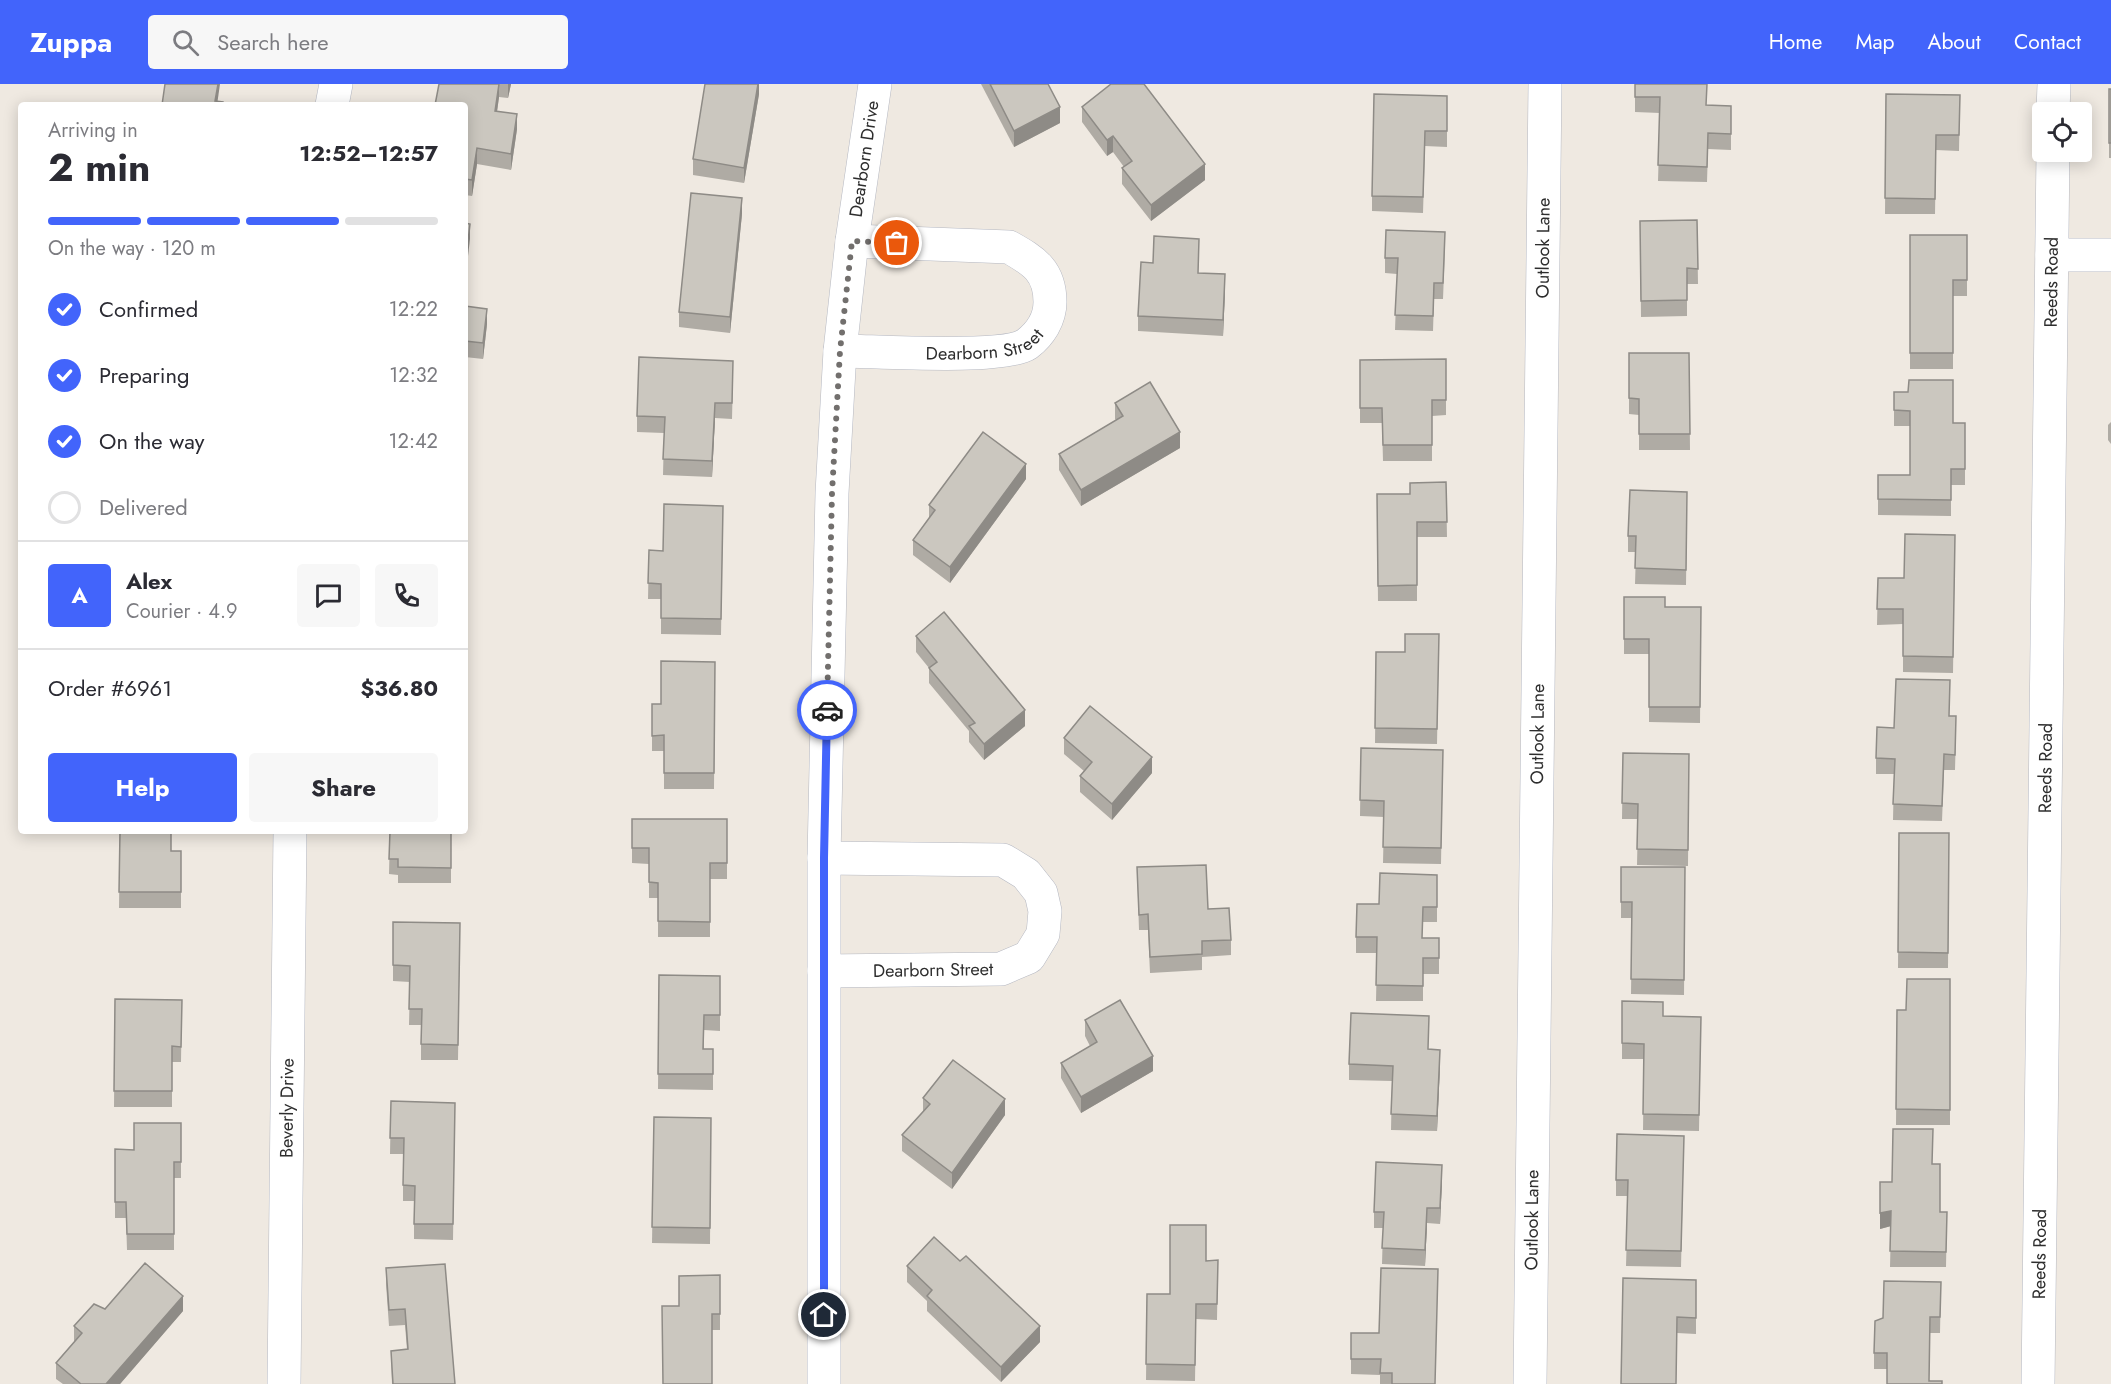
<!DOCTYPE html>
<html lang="en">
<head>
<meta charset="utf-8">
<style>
	:root { --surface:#fff; --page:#f7f7f7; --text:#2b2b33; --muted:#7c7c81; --line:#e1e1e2; --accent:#4264fb }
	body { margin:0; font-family:Jost,sans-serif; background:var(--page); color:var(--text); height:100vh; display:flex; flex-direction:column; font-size:22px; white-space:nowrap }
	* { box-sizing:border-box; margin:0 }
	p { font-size:20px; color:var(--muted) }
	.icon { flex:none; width:33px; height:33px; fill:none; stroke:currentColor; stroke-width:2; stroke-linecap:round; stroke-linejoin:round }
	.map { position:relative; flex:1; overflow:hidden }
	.panel { position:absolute; left:18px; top:18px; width:450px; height:732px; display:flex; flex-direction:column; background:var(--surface); border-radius:6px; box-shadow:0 3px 15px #0003 }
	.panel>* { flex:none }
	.tools { position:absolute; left:2032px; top:18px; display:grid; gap:12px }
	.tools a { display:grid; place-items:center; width:60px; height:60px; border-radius:6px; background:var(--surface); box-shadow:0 3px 15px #0003; font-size:30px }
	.pin { position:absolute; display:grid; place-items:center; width:51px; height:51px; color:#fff; margin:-26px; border:3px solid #fff; border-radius:50%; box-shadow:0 2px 6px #0007 }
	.courier { position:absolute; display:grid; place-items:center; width:60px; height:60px; margin:-30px; border:4px solid #4264fb; border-radius:50%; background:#fff; color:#222; box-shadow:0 2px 8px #0007 }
	.summary em { font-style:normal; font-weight:700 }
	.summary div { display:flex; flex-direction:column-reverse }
	.summary { display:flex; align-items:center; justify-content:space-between; height:102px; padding:0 30px }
	h1 { font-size:39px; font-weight:700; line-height:45px }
	.bar { display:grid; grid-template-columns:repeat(4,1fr); gap:9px 6px; align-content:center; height:72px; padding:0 30px }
	.bar i { height:8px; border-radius:4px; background:var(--line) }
	.bar .active { background:var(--accent) }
	.bar p { grid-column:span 4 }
	.line { display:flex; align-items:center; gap:15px; padding:0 30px; border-top:2px solid var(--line) }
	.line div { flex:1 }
	.round { display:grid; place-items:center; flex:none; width:63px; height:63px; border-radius:6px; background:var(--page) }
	ol { padding:0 30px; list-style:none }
	li { display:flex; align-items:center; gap:18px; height:66px }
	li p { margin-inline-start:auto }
	li .icon { padding:6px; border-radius:50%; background:var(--accent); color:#fff; stroke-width:4 }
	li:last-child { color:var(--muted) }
	li i { width:33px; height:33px; border:3px solid var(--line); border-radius:50% }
	.action { display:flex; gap:12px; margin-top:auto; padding:12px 30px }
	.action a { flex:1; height:69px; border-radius:6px; background:var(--accent); color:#fff; font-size:24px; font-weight:700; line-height:69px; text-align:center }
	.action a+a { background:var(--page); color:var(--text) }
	header { display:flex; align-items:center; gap:36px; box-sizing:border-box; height:84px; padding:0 30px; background:var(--accent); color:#fff }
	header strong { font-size:28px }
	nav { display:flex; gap:33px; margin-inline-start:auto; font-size:21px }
	.search { width:420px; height:54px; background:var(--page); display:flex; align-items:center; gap:15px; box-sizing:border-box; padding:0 21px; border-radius:6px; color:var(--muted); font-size:22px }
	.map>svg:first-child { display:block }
</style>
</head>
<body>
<header>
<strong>Zuppa</strong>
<div class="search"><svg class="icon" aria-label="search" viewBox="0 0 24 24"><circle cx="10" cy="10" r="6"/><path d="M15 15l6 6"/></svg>Search here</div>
<nav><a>Home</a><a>Map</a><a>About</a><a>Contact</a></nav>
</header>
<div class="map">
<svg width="2111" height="1300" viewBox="0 0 2111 1300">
	<rect width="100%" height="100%" fill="#efe9e1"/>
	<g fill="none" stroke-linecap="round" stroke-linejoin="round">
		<g stroke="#b4b7c1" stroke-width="34">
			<g id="minor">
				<polyline points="332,21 336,0"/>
				<polyline points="2053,28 2054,0"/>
				<polyline points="2052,171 2111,171"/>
				<path id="s1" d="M840,267C873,267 1004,276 1027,260C1040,250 1050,235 1050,218C1050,187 1034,177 1009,163L852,157"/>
				<polyline points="824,774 1003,776 1026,790 1041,809 1045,827 1043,850 1029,873 1001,885 824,887"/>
				<path id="s2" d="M284,1300L290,747"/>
				<path id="s3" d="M824,1300V774L832,409L840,267L852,157L875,0"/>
				<path id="s4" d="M1530,1300L1545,0"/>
				<path id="s5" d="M2038,1300L2053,68"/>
			</g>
		</g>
		<use href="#minor" stroke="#fff" stroke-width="33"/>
	</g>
	<g fill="#afaba4">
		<polygon points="439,0 511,0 508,14 499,13 497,27 517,45 511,86 477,80 472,112 465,111 465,21"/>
		<polygon points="759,0 759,10 744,99 693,91 693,75"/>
		<polygon points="981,0 1048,0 1060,39 1014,63"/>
		<polygon points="1635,0 1707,21 1731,22 1731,66 1708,65 1707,98 1658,97 1660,29 1635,28"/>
		<rect x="2109" y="5" width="2" height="69"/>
		<polygon points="1886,10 1960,11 1959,67 1936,66 1935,130 1885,130"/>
		<polygon points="1447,12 1447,63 1425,62 1423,129 1372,127 1372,112"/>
		<polygon points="1082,23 1205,96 1151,137 1122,100 1122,84 1124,83 1113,68 1107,72 1082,38"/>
		<polygon points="742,130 730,249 679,243 679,228"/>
		<polygon points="1697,136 1698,200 1687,200 1687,232 1641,233 1640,137"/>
		<polygon points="1910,151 1967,151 1967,212 1953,212 1953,285 1910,285"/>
		<polygon points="1445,164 1443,215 1434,215 1433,247 1395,246 1397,190 1385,189 1385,174"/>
		<polygon points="1199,170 1198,189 1225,206 1223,252 1138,247 1138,232 1153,179"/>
		<polygon points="465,222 487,240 483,275 465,273"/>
		<polygon points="1629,269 1689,269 1690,366 1639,366 1639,331 1629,330"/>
		<polygon points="1446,275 1446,331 1432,332 1432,377 1383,377 1382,339 1360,339 1360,276"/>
		<polygon points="733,293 732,335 715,334 712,393 663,391 664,349 637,348 637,332"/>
		<polygon points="1894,308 1953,339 1965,339 1965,401 1951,401 1951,432 1878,431 1878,391 1910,391 1910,342 1894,342"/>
		<polygon points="1115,319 1180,364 1081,422 1059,386 1059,370 1116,336 1115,335"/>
		<polygon points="2111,338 2111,360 2108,356 2108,341"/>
		<polygon points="1026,395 950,499 913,471 913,456 929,434 929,421"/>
		<polygon points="1446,398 1447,453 1417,453 1417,517 1378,517 1377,410 1410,410"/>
		<polygon points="723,422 721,551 661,550 661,515 648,515 649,466 663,467"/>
		<polygon points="1687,423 1686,501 1635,500 1636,468 1628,468 1628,452"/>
		<polygon points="1955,451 1953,589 1903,588 1903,540 1877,541 1878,494 1904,494"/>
		<polygon points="1624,513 1665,523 1701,523 1700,639 1649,638 1649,570 1624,570"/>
		<polygon points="1439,550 1437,660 1375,659 1376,568 1405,568"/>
		<polygon points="916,552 1025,642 984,676 969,658 969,647 929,599 929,584 916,568"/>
		<polygon points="715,578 714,705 664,705 664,667 652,667 652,620 661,620"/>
		<polygon points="1950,632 1956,648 1955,686 1944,686 1942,737 1893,736 1894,690 1876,690 1876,674 1894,644"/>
		<polygon points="1064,654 1152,689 1112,736 1080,708 1080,692 1084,687 1064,670"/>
		<polygon points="1361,664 1443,666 1441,780 1383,779 1384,733 1360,732"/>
		<polygon points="1623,669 1689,670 1688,782 1637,781 1638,735 1622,735"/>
		<polygon points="632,735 727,735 727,795 710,795 710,853 658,853 658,814 649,814 649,780 632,779"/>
		<polygon points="120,747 171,767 181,767 181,824 119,824"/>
		<polygon points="390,747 451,747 451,799 398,799 398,791 389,790"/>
		<polygon points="1899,749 1949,749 1948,884 1898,884"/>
		<polygon points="1137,783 1208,825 1231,856 1231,871 1202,873 1202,886 1150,889 1148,846 1139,846"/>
		<polygon points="1621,783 1685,783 1684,911 1631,910 1632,834 1621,834"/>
		<polygon points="1437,791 1437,838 1423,838 1422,854 1439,854 1439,890 1423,890 1423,917 1376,917 1377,869 1356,869 1356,853 1379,820"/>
		<polygon points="393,838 460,839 458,976 421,976 421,941 409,941 410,898 393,897"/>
		<polygon points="659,891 720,892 720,947 704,946 704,965 713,965 713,1006 658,1005"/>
		<polygon points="1950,895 1950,1041 1896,1041 1897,926 1906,926"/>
		<polygon points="115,915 182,916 181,978 172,978 172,1023 114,1023"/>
		<polygon points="1622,917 1663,932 1701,933 1699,1047 1643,1046 1644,975 1622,975"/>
		<polygon points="1085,936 1153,987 1081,1029 1061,994 1061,979 1090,962 1085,952"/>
		<polygon points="1429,965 1440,981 1437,1047 1391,1046 1392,997 1349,996 1349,980"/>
		<polygon points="923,1014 1005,1031 952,1105 902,1067 902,1051 923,1028"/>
		<polygon points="391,1017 455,1019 453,1156 414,1155 414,1117 403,1117 403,1070 390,1070"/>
		<polygon points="654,1033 711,1034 710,1160 652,1159"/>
		<polygon points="181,1039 181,1094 174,1094 174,1166 127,1166 126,1134 115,1134 115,1065 134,1066"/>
		<polygon points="1684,1052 1681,1183 1626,1182 1628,1112 1616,1112 1616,1096"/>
		<polygon points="1933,1080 1940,1128 1947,1128 1946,1183 1890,1183 1891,1142 1880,1145 1892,1098"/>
		<polygon points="1442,1096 1440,1140 1427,1139 1425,1182 1382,1180 1383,1144 1374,1144 1374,1128"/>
		<polygon points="1218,1176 1217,1236 1196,1235 1195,1297 1146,1296 1147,1210 1170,1210 1206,1177"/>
		<polygon points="960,1177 1040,1258 1001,1298 927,1227 927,1217 907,1198 907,1182"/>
		<polygon points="386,1184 455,1300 392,1300 391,1267 407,1266 405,1241 389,1242 386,1200"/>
		<polygon points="720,1191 720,1246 712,1246 679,1222"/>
		<polygon points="1696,1196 1696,1250 1677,1249 1621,1300"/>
		<polygon points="1941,1198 1940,1249 1930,1249 1929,1297 1942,1300 1887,1285 1874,1285 1874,1269 1883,1234"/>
		<polygon points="105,1225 183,1227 120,1300 63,1300 56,1295 56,1279 74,1258 74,1242"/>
		<polygon points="1351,1249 1436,1300 1380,1300 1380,1291 1351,1290"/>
	</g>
	<g fill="#8e8b86">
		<polygon points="218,0 220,0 217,21 215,17"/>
		<polygon points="499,0 499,13 495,42 495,27"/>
		<polygon points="508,0 511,0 508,14"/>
		<polygon points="758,0 759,0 759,10 744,99 744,84"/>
		<polygon points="1060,23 1060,39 1014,63 1014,47"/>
		<polygon points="517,30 517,45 511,86 511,70"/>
		<polygon points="1113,52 1113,68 1107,72 1107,56"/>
		<polygon points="477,64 477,80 472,112 472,96"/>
		<polygon points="1205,80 1205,96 1151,137 1151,121"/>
		<polygon points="742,114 742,130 730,249 730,233"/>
		<polygon points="470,140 470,155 465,198 465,183"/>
		<polygon points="1225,190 1225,206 1223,252 1223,236"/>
		<polygon points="487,225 487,240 483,275 483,259"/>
		<polygon points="715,319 715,334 712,393 712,377"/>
		<polygon points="1180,348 1180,364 1081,422 1081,406"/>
		<polygon points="1026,380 1026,395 950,499 950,483"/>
		<polygon points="1025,626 1025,642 984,676 984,660"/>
		<polygon points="1152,673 1152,689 1112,736 1112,720"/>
		<polygon points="1440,966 1440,981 1437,1047 1437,1032"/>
		<polygon points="1153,972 1153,987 1081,1029 1081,1013"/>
		<polygon points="1005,1015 1005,1031 952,1105 952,1089"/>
		<polygon points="1442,1081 1442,1096 1440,1140 1440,1124"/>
		<polygon points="1427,1124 1427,1139 1425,1182 1425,1166"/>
		<polygon points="1891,1127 1891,1142 1880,1145 1880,1129"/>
		<polygon points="183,1212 183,1227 120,1300 106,1300"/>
		<polygon points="1040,1242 1040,1258 1001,1298 1001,1283"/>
	</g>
	<g fill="#cbc7bf" stroke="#8e8b86" stroke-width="1.5">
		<polygon points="165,0 218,0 215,17 223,18 223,21 162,21"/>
		<polygon points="439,0 499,0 495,27 517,30 511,70 477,64 472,96 465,95 465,21 435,21"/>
		<polygon points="705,0 758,0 744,84 693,75"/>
		<polygon points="990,0 1048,0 1060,23 1014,47"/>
		<polygon points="1111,0 1144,0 1205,80 1151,121 1122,84 1132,77 1113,52 1107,56 1082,23"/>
		<polygon points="1635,0 1707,0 1706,21 1731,22 1731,50 1708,49 1707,83 1658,81 1660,13 1635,13"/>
		<rect x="2109" y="5" width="2" height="54"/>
		<polygon points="1374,10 1447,12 1447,47 1425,47 1423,113 1372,112"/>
		<polygon points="1886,10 1960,11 1959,51 1936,51 1935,115 1885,114"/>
		<polygon points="691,109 742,114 730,233 679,228"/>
		<polygon points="1697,136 1698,185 1687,184 1687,216 1641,217 1640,137"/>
		<polygon points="465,139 470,140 465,183"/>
		<polygon points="1386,146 1445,148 1443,199 1434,199 1433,232 1395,231 1398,174 1385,174"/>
		<polygon points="1910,151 1967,151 1967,196 1953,196 1953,269 1910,269"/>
		<polygon points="1154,152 1199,155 1198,189 1225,190 1223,236 1138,232 1141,178 1153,179"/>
		<polygon points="465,222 487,225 483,259 465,257"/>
		<polygon points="1629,269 1689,269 1690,350 1639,350 1639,315 1629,314"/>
		<polygon points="639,273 733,277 732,319 715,319 712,377 663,375 665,333 637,332"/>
		<polygon points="1446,275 1446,316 1432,316 1432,361 1383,361 1382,324 1360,324 1360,276"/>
		<polygon points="1909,296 1953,296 1953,339 1965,339 1965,385 1951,385 1951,416 1878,415 1878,391 1910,391 1910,327 1894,326 1894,308 1908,308"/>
		<polygon points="1150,298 1180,348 1081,406 1059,370 1123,332 1115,319"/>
		<polygon points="983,348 1026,380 950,483 913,456 935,426 929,421"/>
		<polygon points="1446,398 1447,438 1417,438 1417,501 1378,502 1377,410 1410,410 1410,399"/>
		<polygon points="1630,406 1687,408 1686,486 1635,484 1636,452 1628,452"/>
		<polygon points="664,420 723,422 721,535 661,534 661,500 648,499 649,466 663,467"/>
		<polygon points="1905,450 1955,451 1953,573 1903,572 1903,525 1877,525 1878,494 1904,494"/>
		<polygon points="1624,513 1665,513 1665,523 1701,523 1700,623 1649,623 1649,555 1624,555"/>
		<polygon points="944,528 1025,626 984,660 969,642 975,639 929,584 937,578 916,552"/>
		<polygon points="1405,550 1439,550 1437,645 1375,644 1376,568 1405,568"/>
		<polygon points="661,577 715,578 714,689 664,689 664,651 652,652 652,620 661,620"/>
		<polygon points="1896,595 1950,596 1949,632 1956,632 1955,671 1944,670 1942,722 1893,720 1895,675 1876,674 1877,643 1894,644"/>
		<polygon points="1090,622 1152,673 1112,720 1080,692 1092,678 1064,654"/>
		<polygon points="1361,664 1443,666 1441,764 1383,763 1384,717 1360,716"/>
		<polygon points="1623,669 1689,670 1688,766 1637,765 1638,720 1622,719"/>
		<polygon points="632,735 727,735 727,779 710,779 710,838 658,837 658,799 649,798 649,764 632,764"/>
		<polygon points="120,747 171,747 171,767 181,767 181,808 119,808"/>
		<polygon points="390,747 451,747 451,784 398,783 398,775 389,775"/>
		<polygon points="1899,749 1949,749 1948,869 1898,868"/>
		<polygon points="1206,781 1208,825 1229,824 1231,856 1202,857 1202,870 1150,873 1148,830 1139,831 1137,783"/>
		<polygon points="1621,783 1685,783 1684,896 1631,895 1632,818 1621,818"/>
		<polygon points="1380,789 1437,791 1437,823 1423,823 1422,854 1439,854 1439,874 1423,874 1423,902 1376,901 1377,853 1356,853 1357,820 1379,820"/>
		<polygon points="393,838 460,839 458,961 421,960 422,925 409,925 410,882 393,881"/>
		<polygon points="659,891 720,892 720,931 704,931 703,965 713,965 713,990 658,990"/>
		<polygon points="1907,895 1950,895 1950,1026 1896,1025 1897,926 1906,926"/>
		<polygon points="115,915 182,916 181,963 172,962 172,1007 114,1007"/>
		<polygon points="1120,916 1153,972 1081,1013 1061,979 1097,958 1085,936"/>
		<polygon points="1622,917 1663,918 1663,932 1701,933 1699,1031 1643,1030 1644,960 1622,959"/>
		<polygon points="1351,929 1429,932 1428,965 1440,966 1437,1032 1391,1030 1393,982 1349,980"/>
		<polygon points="953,976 1005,1015 952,1089 902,1051 930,1020 923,1014"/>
		<polygon points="391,1017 455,1019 453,1140 414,1140 415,1102 403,1101 404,1054 390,1054"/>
		<polygon points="654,1033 711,1034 710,1144 652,1143"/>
		<polygon points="134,1039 181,1039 181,1078 174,1078 174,1150 127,1150 126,1118 115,1118 115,1065 134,1066"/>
		<polygon points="1893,1045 1933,1045 1932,1080 1940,1080 1940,1128 1947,1128 1946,1168 1890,1167 1891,1127 1880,1129 1880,1098 1892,1098"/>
		<polygon points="1617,1050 1684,1052 1681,1167 1626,1166 1628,1096 1616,1096"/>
		<polygon points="1376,1078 1442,1081 1440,1124 1427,1124 1425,1166 1382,1164 1384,1128 1374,1128"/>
		<polygon points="1170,1141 1206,1141 1206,1177 1218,1176 1217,1220 1196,1220 1195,1281 1146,1280 1147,1210 1170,1210"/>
		<polygon points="934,1153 960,1177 966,1172 1040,1242 1001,1283 927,1212 932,1206 907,1182"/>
		<polygon points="145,1179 183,1212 106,1300 81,1300 56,1279 82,1249 74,1242 94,1220 105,1225"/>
		<polygon points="445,1180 455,1300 393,1300 391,1267 408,1265 405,1225 389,1226 386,1184"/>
		<polygon points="1381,1184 1438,1185 1435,1300 1392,1300 1392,1289 1380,1289 1381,1275 1351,1275 1351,1249 1379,1249"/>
		<polygon points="720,1191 720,1230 712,1230 712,1300 663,1300 662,1222 679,1222 679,1192"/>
		<polygon points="1623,1194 1696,1196 1696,1234 1677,1233 1676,1300 1621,1300"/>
		<polygon points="1884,1197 1941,1198 1940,1233 1930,1233 1929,1297 1942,1297 1942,1300 1887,1300 1887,1269 1874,1269 1875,1237 1883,1234"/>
	</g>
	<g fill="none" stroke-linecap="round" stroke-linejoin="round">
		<polyline stroke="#726f6d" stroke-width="6" stroke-dasharray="0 10.8" points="827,626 832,409 840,267 852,157 897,159"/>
		<polyline stroke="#4264fb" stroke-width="8" points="824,1231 824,774 827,626"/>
	</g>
	<g text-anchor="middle" stroke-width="6" stroke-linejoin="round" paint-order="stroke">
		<g font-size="18" fill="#2e2e2e" stroke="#fff">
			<text dy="6" stroke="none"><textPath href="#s3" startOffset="1227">Dearborn Drive</textPath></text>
			<text dy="6" stroke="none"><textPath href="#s4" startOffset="1136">Outlook Lane</textPath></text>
			<text dy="6" stroke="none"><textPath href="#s5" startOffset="1102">Reeds Road</textPath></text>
			<text dy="6" stroke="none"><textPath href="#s1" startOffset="146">Dearborn Street</textPath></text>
			<text dy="6" stroke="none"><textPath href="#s4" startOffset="650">Outlook Lane</textPath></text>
			<text dy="6" stroke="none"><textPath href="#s5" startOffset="616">Reeds Road</textPath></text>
			<text transform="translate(933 886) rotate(-1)" y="6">Dearborn Street</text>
			<text dy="6" stroke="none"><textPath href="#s2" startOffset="276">Beverly Drive</textPath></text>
			<text dy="6" stroke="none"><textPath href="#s4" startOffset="164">Outlook Lane</textPath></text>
			<text dy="6" stroke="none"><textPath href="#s5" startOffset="130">Reeds Road</textPath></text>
		</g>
	</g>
</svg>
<div class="tools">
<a><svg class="icon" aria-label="locate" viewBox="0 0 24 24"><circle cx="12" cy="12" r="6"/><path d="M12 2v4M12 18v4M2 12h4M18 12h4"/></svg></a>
</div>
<div class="pin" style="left:897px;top:159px;background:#ea580c"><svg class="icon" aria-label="bag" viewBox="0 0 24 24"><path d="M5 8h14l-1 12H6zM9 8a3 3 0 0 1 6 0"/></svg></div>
<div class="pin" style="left:824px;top:1231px;background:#1f2937"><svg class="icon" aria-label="home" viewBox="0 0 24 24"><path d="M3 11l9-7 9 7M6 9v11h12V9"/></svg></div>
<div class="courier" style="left:827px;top:626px"><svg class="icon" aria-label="car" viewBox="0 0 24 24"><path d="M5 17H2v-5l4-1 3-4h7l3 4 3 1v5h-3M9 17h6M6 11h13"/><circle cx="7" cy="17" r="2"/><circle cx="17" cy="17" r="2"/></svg></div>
<section class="panel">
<div class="summary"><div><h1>2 min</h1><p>Arriving in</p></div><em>12:52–12:57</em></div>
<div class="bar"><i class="active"></i><i class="active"></i><i class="active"></i><i></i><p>On the way · 120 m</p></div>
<ol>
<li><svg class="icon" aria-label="check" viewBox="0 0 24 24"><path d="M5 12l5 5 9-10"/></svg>Confirmed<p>12:22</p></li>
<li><svg class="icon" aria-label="check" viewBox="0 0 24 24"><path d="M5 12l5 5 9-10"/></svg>Preparing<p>12:32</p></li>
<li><svg class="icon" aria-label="check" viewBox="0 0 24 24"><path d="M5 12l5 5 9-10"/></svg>On the way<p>12:42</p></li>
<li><i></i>Delivered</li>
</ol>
<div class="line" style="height:108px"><b class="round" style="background:var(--accent);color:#fff">A</b><div><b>Alex</b><p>Courier · 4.9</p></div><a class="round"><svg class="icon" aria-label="chat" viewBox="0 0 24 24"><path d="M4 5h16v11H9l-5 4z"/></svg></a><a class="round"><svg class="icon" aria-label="phone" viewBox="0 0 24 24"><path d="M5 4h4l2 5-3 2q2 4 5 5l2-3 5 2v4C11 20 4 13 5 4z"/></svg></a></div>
<div class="line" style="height:78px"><div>Order #6961</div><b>$36.80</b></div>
<div class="action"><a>Help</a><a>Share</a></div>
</section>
</div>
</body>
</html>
